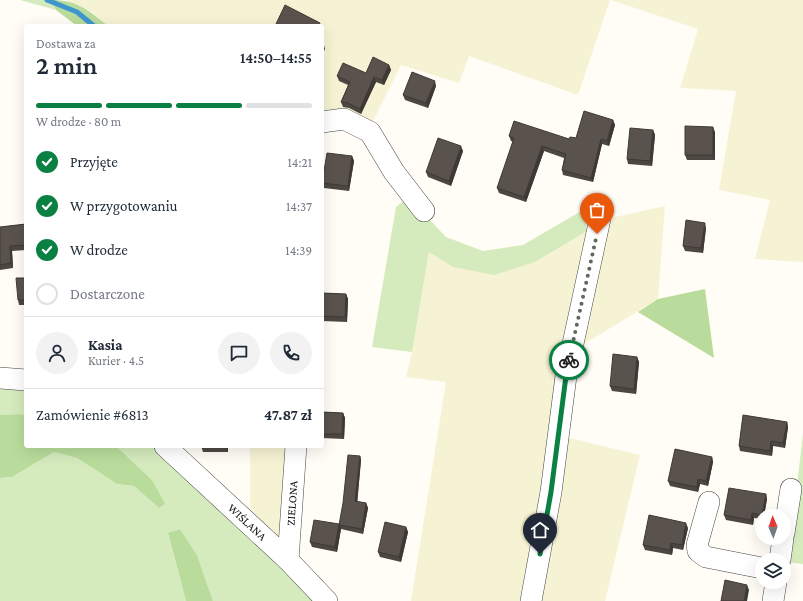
<!DOCTYPE html>
<html lang="pl">
<head>
<meta charset="utf-8">
<style>
	:root { --surface:#fff; --page:#f2f2f3; --text:#1f2937; --muted:#747a83; --line:#e0e1e3; --accent:#0b8043 }
	body { margin:0; font-family:"Crimson Pro",serif; background:var(--page); color:var(--text); height:100vh; display:flex; flex-direction:column; font-size:15px; white-space:nowrap }
	* { box-sizing:border-box; margin:0 }
	p { font-size:13px; color:var(--muted) }
	.icon { flex:none; width:22px; height:22px; fill:none; stroke:currentColor; stroke-width:2; stroke-linecap:round; stroke-linejoin:round }
	.map { position:relative; flex:1; overflow:hidden }
	.details { position:absolute; left:24px; top:24px; width:300px; height:424px; display:flex; flex-direction:column; background:var(--surface); border-radius:4px; box-shadow:0 4px 16px #0002 }
	.details>* { flex:none }
	.needle { width:26px; rotate:358deg }
	.fabs { position:absolute; left:755px; top:509px; display:grid; gap:8px }
	.fabs a { display:grid; place-items:center; width:36px; height:36px; border-radius:50%; background:var(--surface); box-shadow:0 4px 16px #0002; font-size:20px }
	.pin { position:absolute; display:grid; place-items:center; width:34px; height:34px; color:#fff; margin:-41px -17px; border-radius:50% 50% 50% 0; rotate:-45deg; box-shadow:0 0 4px #0007 }
	.pin .icon { rotate:45deg }
	.courier { position:absolute; display:grid; place-items:center; width:40px; height:40px; margin:-20px; border:3px solid #0b8043; border-radius:50%; background:#fff; color:#222; box-shadow:0 1px 5px #0007 }
	.overview em { font-style:normal; font-weight:600 }
	.overview div { display:flex; flex-direction:column-reverse }
	.overview { display:flex; align-items:center; justify-content:space-between; height:68px; padding:0 12px }
	h1 { font-size:26px; font-weight:600; line-height:30px }
	.bar { display:grid; grid-template-columns:repeat(4,1fr); gap:6px 4px; align-content:center; height:48px; padding:0 12px }
	.bar i { height:5px; border-radius:3px; background:var(--line) }
	.bar .current { background:var(--accent) }
	.bar p { grid-column:span 4 }
	.line { display:flex; align-items:center; gap:10px; padding:0 12px; border-top:1px solid var(--line) }
	.line div { flex:1 }
	.round { display:grid; place-items:center; flex:none; width:42px; height:42px; border-radius:21px; background:var(--page) }
	ol { padding:0 12px; list-style:none }
	li { display:flex; align-items:center; gap:12px; height:44px }
	li p { margin-inline-start:auto }
	li .icon { padding:4px; border-radius:50%; background:var(--accent); color:#fff; stroke-width:4 }
	li:last-child { color:var(--muted) }
	li i { width:22px; height:22px; border:2px solid var(--line); border-radius:50% }
	.map>svg:first-child { display:block }
</style>
</head>
<body>
<div class="map">
<svg width="803" height="601" viewBox="0 0 803 601">
	<rect width="100%" height="100%" fill="#fffdf5"/>
	<g fill="#f6f3d4">
		<polygon points="66,0 610,0 578,95 469,56 459,83 401,65 370,127 322,110 322,26 108,26 87,9"/>
		<polygon points="611,0 803,0 803,262 755,259 770,200 719,190 736,91 680,88 698,29"/>
		<polygon points="665,206 658,299 579,347 609,225 615,217"/>
		<polygon points="587,231 553,434 640,455 605,601 411,601 446,382 406,377 412,352 429,252 453,267 535,262"/>
		<polygon points="250,446 289,446 284,546 250,508"/>
	</g>
	<g fill="#d5ebbd">
		<polygon points="20,0 51,0 56,10"/>
		<polygon points="408,197 446,237 483,251 523,245 583,210 587,231 535,262 494,275 453,267 429,252 412,352 372,347 396,207"/>
		<polygon points="0,384 26,386 26,415 20,414 0,415"/>
		<polygon points="803,434 803,564 788,562"/>
		<polygon points="116,446 157,446 315,601 213,601 197,555 180,529 168,534 186,601 0,601 0,478 12,477 54,452 77,458 117,484 134,486 159,508 152,480"/>
	</g>
	<g fill="#b9dc9c">
		<path d="M51,0C78,0 88,10 108,26H77L56,10Z"/>
		<polygon points="705,289 714,358 638,312 658,299"/>
		<polygon points="20,414 26,415 26,446 116,446 152,480 165,504 159,508 134,486 117,484 77,458 54,452 12,477 0,478 0,415"/>
		<polygon points="180,529 197,555 213,601 186,601 168,533"/>
	</g>
	<g fill="none" stroke-linecap="round" stroke-linejoin="round">
		<polyline stroke="#3f96cf" stroke-width="5" points="47,0 77,12 94,26"/>
		<g stroke="#444" stroke-width="22">
			<g id="minor">
				<polyline points="322,122 344,119 370,132 394,172 424,211"/>
				<polyline points="0,378 26,380"/>
				<path id="s1" d="M165,446L288,560L327,601"/>
				<polyline points="709,502 697,545 698,551 706,557 762,568"/>
				<polyline points="784,533 791,489"/>
				<path id="s2" d="M288,560L296,446"/>
				<polyline points="780,560 783,538"/>
				<polyline points="531,601 551,492 566,376 600,219"/>
				<polyline points="773,601 776,582"/>
			</g>
		</g>
		<use href="#minor" stroke="#fff" stroke-width="21"/>
	</g>
	<g fill="#4d4742">
		<polygon points="389,65 391,70 384,85 376,82 361,114 349,108 343,107 341,102 348,85 339,81 337,76 366,73"/>
		<polygon points="436,86 428,108 405,100 403,95"/>
		<polygon points="613,120 615,125 609,146 602,144 593,182 563,175 562,170 564,158 544,151 526,202 499,193 497,188 513,142 511,141 509,136 569,139 576,138"/>
		<polygon points="653,130 655,135 652,166 628,164 627,159"/>
		<polygon points="715,132 715,160 687,160 685,155"/>
		<polygon points="463,151 451,186 428,177 426,172"/>
		<polygon points="352,156 354,161 349,191 324,188 322,183"/>
		<polygon points="26,224 26,250 12,251 13,268 0,270 0,227"/>
		<polygon points="706,228 703,253 685,251 683,246"/>
		<polygon points="26,278 26,305 19,305 18,300"/>
		<polygon points="322,293 346,294 348,299 347,322 322,321"/>
		<polygon points="637,357 639,362 636,394 612,391 610,386"/>
		<polygon points="322,412 343,413 345,418 344,439 322,438"/>
		<polygon points="787,422 788,427 785,448 773,446 772,456 740,451 739,446"/>
		<polygon points="201,446 228,446 228,452 203,452"/>
		<polygon points="360,456 361,460 357,502 366,503 368,508 363,534 341,529 337,552 312,547 310,542 339,525"/>
		<polygon points="712,457 713,462 708,486 700,484 698,492 670,486 668,481"/>
		<polygon points="766,494 767,499 764,516 762,516 762,519 754,518 753,525 726,520 724,515"/>
		<polygon points="406,527 408,532 401,562 380,557 378,552"/>
		<polygon points="688,528 683,550 673,548 672,555 645,550 643,545"/>
	</g>
	<g fill="#3f3936">
		<polygon points="323,42 325,49 322,55 322,44"/>
		<polygon points="389,65 391,70 384,85 382,80"/>
		<polygon points="374,77 376,82 361,114 360,109"/>
		<polygon points="435,81 436,86 428,108 426,103"/>
		<polygon points="613,120 615,125 609,146 607,141"/>
		<polygon points="713,127 715,132 715,160 713,155"/>
		<polygon points="653,130 655,135 652,166 650,161"/>
		<polygon points="601,139 602,144 593,182 591,178"/>
		<polygon points="461,146 463,151 451,186 449,181"/>
		<polygon points="542,146 544,151 526,202 524,197"/>
		<polygon points="352,156 354,161 349,191 348,186"/>
		<polygon points="705,223 706,228 703,253 701,248"/>
		<polygon points="10,246 12,251 13,268 11,263"/>
		<polygon points="346,294 348,299 347,322 345,317"/>
		<polygon points="637,357 639,362 636,394 634,389"/>
		<polygon points="343,413 345,418 344,439 342,434"/>
		<polygon points="787,422 788,427 785,448 783,443"/>
		<polygon points="771,441 773,446 772,456 770,451"/>
		<polygon points="226,446 228,446 228,452 226,447"/>
		<polygon points="360,456 361,460 357,506 355,501"/>
		<polygon points="712,457 713,462 708,486 706,481"/>
		<polygon points="698,479 700,484 698,492 697,487"/>
		<polygon points="766,494 767,499 764,516 762,516 762,515"/>
		<polygon points="366,503 368,508 363,534 362,529"/>
		<polygon points="752,513 754,518 753,525 751,520"/>
		<polygon points="686,523 688,528 683,550 682,545"/>
		<polygon points="339,524 341,529 337,552 335,547"/>
		<polygon points="406,527 408,532 401,562 399,557"/>
		<polygon points="671,543 673,548 672,555 670,550"/>
		<polygon points="747,585 749,590 747,601 744,601"/>
	</g>
	<g fill="#5a524d" stroke="#3f3936">
		<polygon points="285,5 320,23 319,26 280,26 276,24"/>
		<polygon points="373,57 389,65 382,80 374,77 360,109 348,103 341,102 350,82 337,76 343,63 366,73"/>
		<polygon points="412,72 435,81 426,103 403,95"/>
		<polygon points="584,111 613,120 607,141 601,139 591,178 562,170 566,154 542,146 524,197 497,188 514,138 509,136 514,121 569,139 570,137 576,138"/>
		<polygon points="685,126 713,127 713,155 685,155"/>
		<polygon points="630,128 653,130 650,161 627,159"/>
		<polygon points="438,138 461,146 449,181 426,172"/>
		<polygon points="327,153 352,156 348,186 322,183"/>
		<polygon points="686,220 705,223 701,248 683,246"/>
		<polygon points="26,224 26,245 10,246 11,263 0,265 0,227"/>
		<polygon points="16,278 26,278 26,300 18,300"/>
		<polygon points="322,293 346,294 345,317 322,316"/>
		<polygon points="613,354 637,357 634,389 610,386"/>
		<polygon points="322,412 343,413 342,434 322,434"/>
		<polygon points="743,415 787,422 783,443 771,441 770,451 739,446"/>
		<rect x="201" y="446" width="25" height="1"/>
		<polygon points="675,449 712,457 706,481 698,479 697,487 668,481"/>
		<polygon points="348,455 360,456 355,501 366,503 362,529 339,525 343,503"/>
		<polygon points="729,488 766,494 762,515 752,513 751,520 724,515"/>
		<polygon points="649,515 686,523 682,545 671,543 670,550 643,545"/>
		<polygon points="314,520 339,524 335,547 310,542"/>
		<polygon points="385,522 406,527 399,557 378,552"/>
		<polygon points="725,580 747,585 744,601 721,601"/>
	</g>
	<g fill="none" stroke-linecap="round" stroke-linejoin="round">
		<polyline stroke="#646461" stroke-width="4" stroke-dasharray="0 7.2" points="569,360 597,234"/>
		<polyline stroke="#0b8043" stroke-width="5" points="540,554 551,492 566,376 569,360"/>
	</g>
	<g text-anchor="middle" stroke-width="4" stroke-linejoin="round" paint-order="stroke">
		<g font-size="12" fill="#111" stroke="#fff">
			<text dy="4" stroke="none"><textPath href="#s2" startOffset="57">ZIELONA</textPath></text>
			<text dy="4" stroke="none"><textPath href="#s1" startOffset="112">WIŚLANA</textPath></text>
		</g>
	</g>
</svg>
<div class="fabs">
<a><svg class="needle" viewBox="-14 -14 28 28"><path d="M0-13l5 13h-10z" fill="#e53935"/><path d="M0 13l5-13h-10z" fill="#747a83"/></svg></a>
<a><svg class="icon" aria-label="layers" viewBox="0 0 24 24"><path d="M12 4l9 5-9 5-9-5zM3 14l9 5 9-5"/></svg></a>
</div>
<div class="pin" style="left:597px;top:234px;background:#ea580c"><svg class="icon" aria-label="bag" viewBox="0 0 24 24"><path d="M5 8h14l-1 12H6zM9 8a3 3 0 0 1 6 0"/></svg></div>
<div class="pin" style="left:540px;top:554px;background:#1f2937"><svg class="icon" aria-label="home" viewBox="0 0 24 24"><path d="M3 11l9-7 9 7M6 9v11h12V9"/></svg></div>
<div class="courier" style="left:569px;top:360px"><svg class="icon" aria-label="bike" viewBox="0 0 24 24"><circle cx="6" cy="16" r="4"/><circle cx="18" cy="16" r="4"/><path d="M6 16l4-8h5l3 8M10 8l3 8H6M13 5h3"/></svg></div>
<section class="details">
<div class="overview"><div><h1>2 min</h1><p>Dostawa za</p></div><em>14:50–14:55</em></div>
<div class="bar"><i class="current"></i><i class="current"></i><i class="current"></i><i></i><p>W drodze · 80 m</p></div>
<ol>
<li><svg class="icon" aria-label="check" viewBox="0 0 24 24"><path d="M5 12l5 5 9-10"/></svg>Przyjęte<p>14:21</p></li>
<li><svg class="icon" aria-label="check" viewBox="0 0 24 24"><path d="M5 12l5 5 9-10"/></svg>W przygotowaniu<p>14:37</p></li>
<li><svg class="icon" aria-label="check" viewBox="0 0 24 24"><path d="M5 12l5 5 9-10"/></svg>W drodze<p>14:39</p></li>
<li><i></i>Dostarczone</li>
</ol>
<div class="line" style="height:72px"><a class="round"><svg class="icon" aria-label="person" viewBox="0 0 24 24"><circle cx="12" cy="8" r="4"/><path d="M4 21q1-7 8-7t8 7"/></svg></a><div><b>Kasia</b><p>Kurier · 4.5</p></div><a class="round"><svg class="icon" aria-label="chat" viewBox="0 0 24 24"><path d="M4 5h16v11H9l-5 4z"/></svg></a><a class="round"><svg class="icon" aria-label="phone" viewBox="0 0 24 24"><path d="M5 4h4l2 5-3 2q2 4 5 5l2-3 5 2v4C11 20 4 13 5 4z"/></svg></a></div>
<div class="line" style="height:52px"><div>Zamówienie #6813</div><b>47.87 zł</b></div>
</section>
</div>
</body>
</html>
